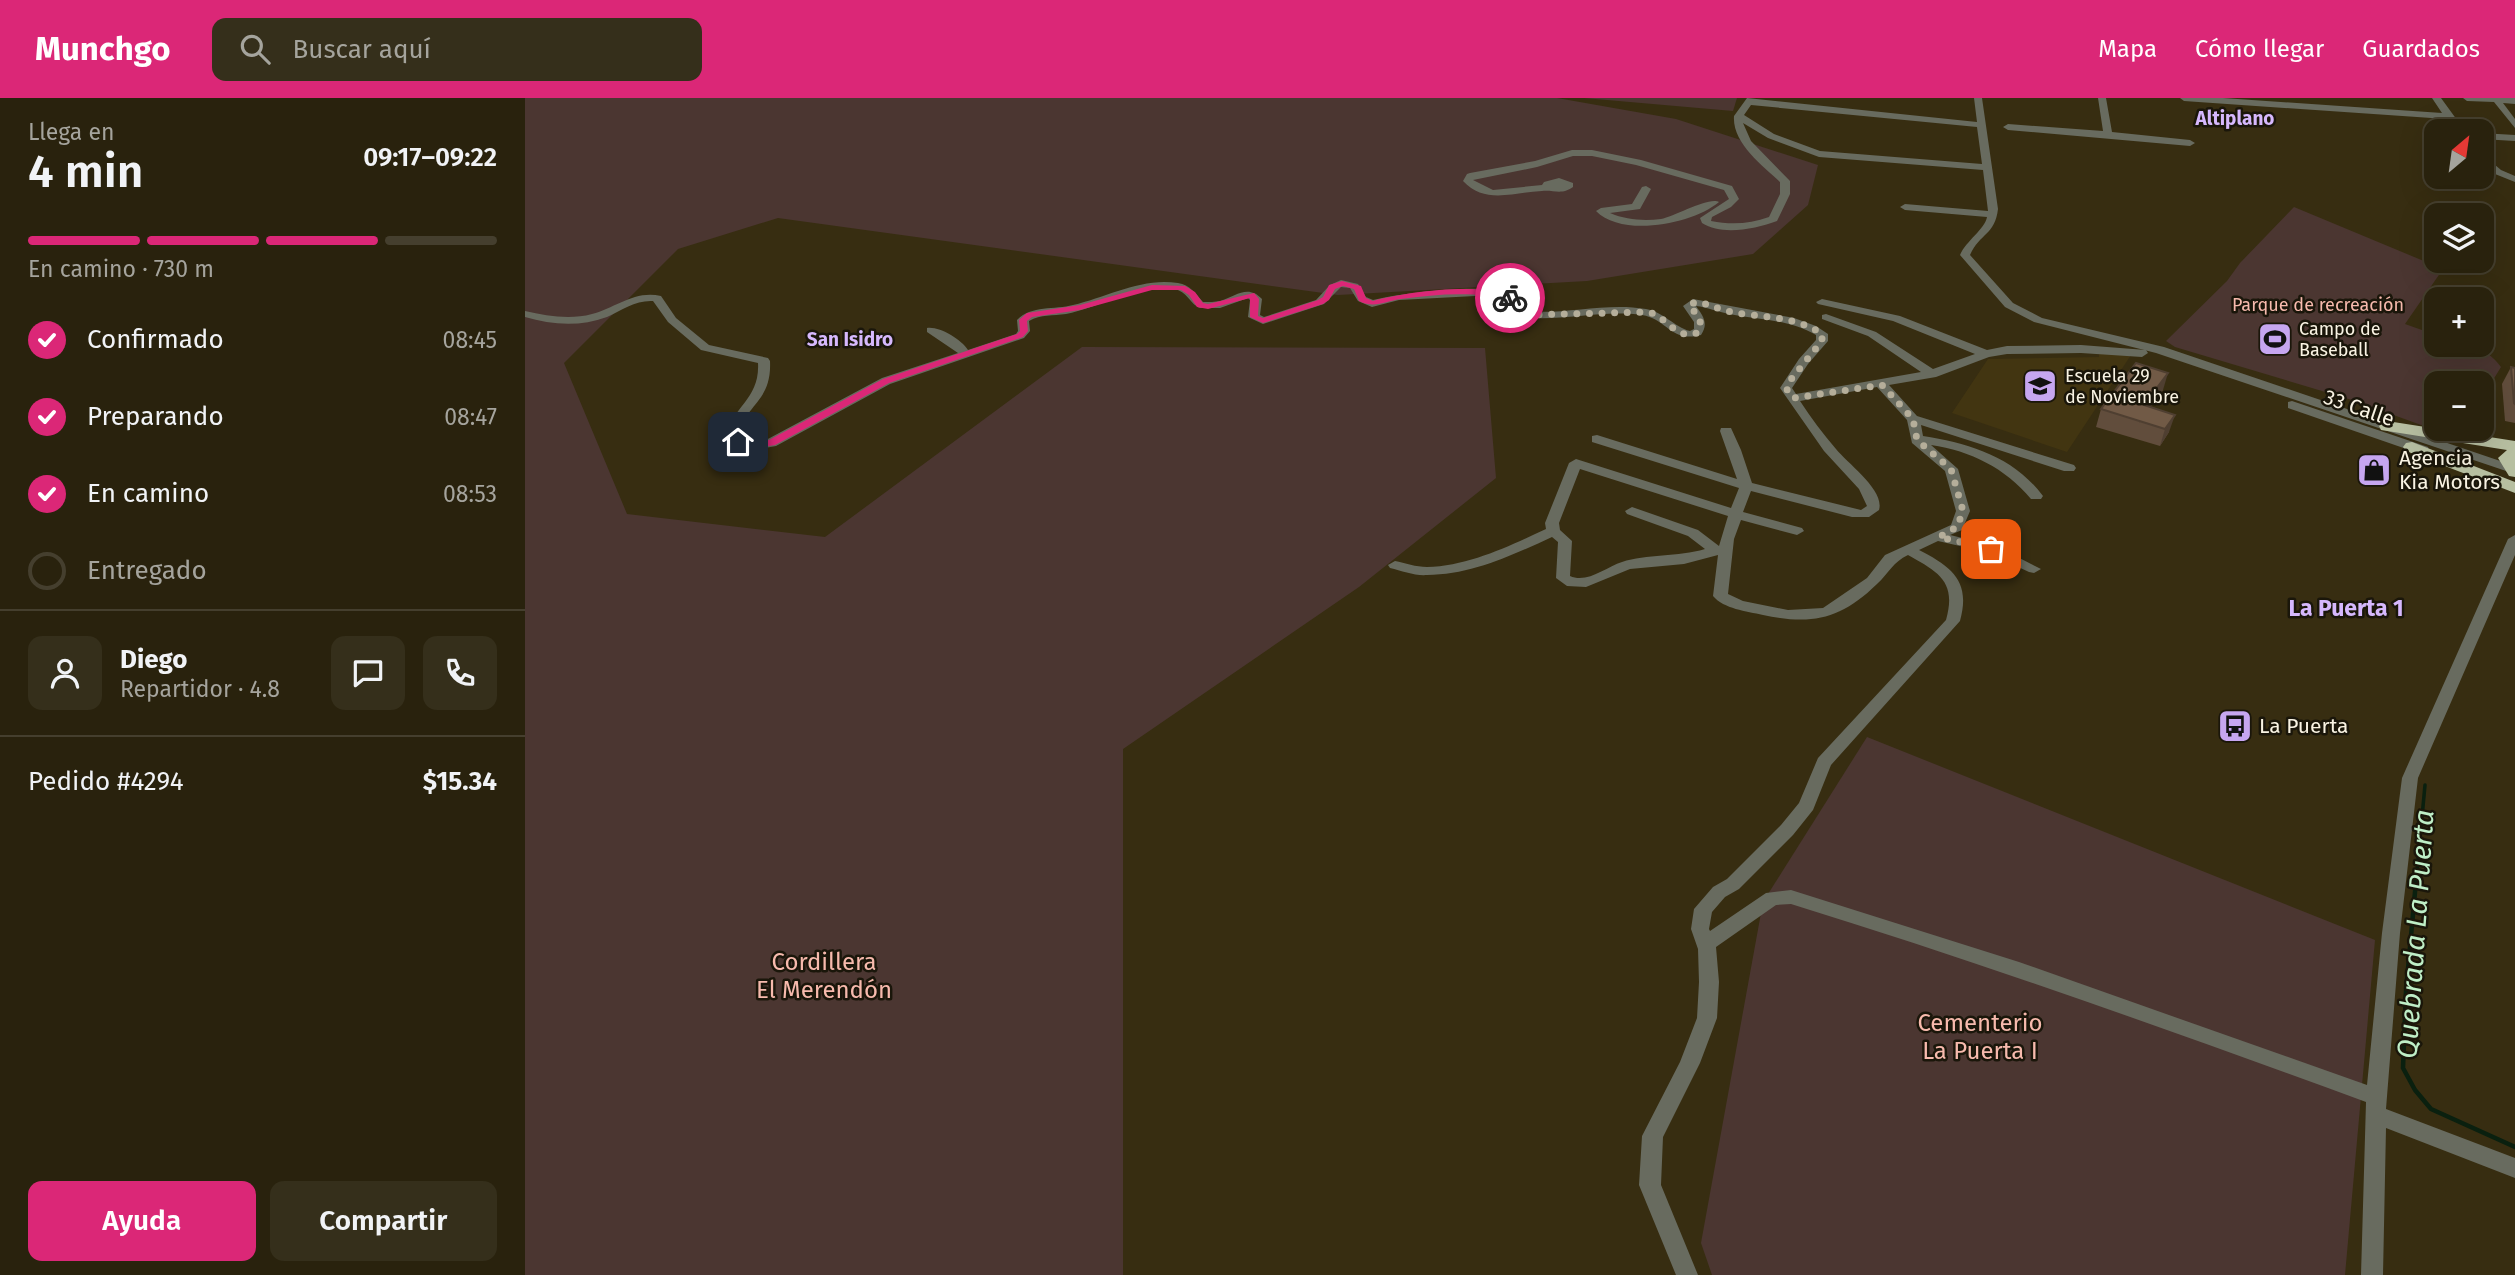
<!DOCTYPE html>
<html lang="es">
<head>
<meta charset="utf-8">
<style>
	:root { --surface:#29220d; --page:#352f1b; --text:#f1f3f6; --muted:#a5a49d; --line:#453f2e; --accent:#db2777 }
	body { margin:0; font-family:"Fira Sans",sans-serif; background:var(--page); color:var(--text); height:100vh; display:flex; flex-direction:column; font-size:26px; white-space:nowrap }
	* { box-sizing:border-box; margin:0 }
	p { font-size:23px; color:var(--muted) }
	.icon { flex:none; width:38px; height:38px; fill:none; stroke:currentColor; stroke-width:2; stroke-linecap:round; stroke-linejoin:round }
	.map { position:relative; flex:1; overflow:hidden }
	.details { display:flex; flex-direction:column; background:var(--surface); width:525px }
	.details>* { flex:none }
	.needle { width:46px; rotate:29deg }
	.buttons { position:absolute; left:1899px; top:21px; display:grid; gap:14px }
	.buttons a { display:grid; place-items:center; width:70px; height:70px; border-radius:14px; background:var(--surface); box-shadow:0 7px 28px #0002,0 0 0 2px var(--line); font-size:35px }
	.pin { position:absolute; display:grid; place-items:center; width:60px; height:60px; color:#fff; margin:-30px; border-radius:14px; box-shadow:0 4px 10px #0006 }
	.courier { position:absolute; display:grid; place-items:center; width:70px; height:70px; margin:-35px; border:5px solid #db2777; border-radius:50%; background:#fff; color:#222; box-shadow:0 2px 9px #0007 }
	.headline em { font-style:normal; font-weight:600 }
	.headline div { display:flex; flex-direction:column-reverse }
	.headline { display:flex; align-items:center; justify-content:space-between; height:119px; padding:0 28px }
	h1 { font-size:46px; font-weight:600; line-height:52px }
	.bar { display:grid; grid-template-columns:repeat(4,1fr); gap:10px 7px; align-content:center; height:84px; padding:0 28px }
	.bar i { height:9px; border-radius:5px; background:var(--line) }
	.bar .active { background:var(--accent) }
	.bar p { grid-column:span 4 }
	.line { display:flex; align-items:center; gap:18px; padding:0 28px; border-top:2px solid var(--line) }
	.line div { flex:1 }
	.round { display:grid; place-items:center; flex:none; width:74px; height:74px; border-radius:14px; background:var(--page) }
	ol { padding:0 28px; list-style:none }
	li { display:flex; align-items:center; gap:21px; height:77px }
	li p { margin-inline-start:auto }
	li .icon { padding:7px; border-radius:50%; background:var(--accent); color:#fff; stroke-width:4 }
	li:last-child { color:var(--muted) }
	li i { width:38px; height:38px; border:4px solid var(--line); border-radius:50% }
	.button { display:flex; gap:14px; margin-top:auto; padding:14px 28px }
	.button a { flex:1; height:80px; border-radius:14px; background:var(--accent); color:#fff; font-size:28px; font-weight:600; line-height:80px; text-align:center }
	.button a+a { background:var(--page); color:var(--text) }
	header { display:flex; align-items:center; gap:42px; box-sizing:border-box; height:98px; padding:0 35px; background:var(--accent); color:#fff }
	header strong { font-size:33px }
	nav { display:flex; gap:38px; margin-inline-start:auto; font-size:24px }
	.search { width:490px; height:63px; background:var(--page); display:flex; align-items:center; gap:18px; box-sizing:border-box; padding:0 24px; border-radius:14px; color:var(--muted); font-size:26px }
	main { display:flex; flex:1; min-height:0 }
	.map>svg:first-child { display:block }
</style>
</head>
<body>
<header>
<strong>Munchgo</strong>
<div class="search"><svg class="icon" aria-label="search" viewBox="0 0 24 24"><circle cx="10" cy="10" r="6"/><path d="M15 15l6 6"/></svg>Buscar aquí</div>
<nav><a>Mapa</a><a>Cómo llegar</a><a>Guardados</a></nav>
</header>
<main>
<section class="details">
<div class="headline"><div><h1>4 min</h1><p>Llega en</p></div><em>09:17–09:22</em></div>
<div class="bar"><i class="active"></i><i class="active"></i><i class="active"></i><i></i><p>En camino · 730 m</p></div>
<ol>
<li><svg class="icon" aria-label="check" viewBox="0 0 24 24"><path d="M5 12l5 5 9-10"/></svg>Confirmado<p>08:45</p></li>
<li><svg class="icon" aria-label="check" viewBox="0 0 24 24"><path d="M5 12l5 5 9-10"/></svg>Preparando<p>08:47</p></li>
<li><svg class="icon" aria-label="check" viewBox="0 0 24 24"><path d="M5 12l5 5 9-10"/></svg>En camino<p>08:53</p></li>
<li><i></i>Entregado</li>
</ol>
<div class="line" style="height:126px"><a class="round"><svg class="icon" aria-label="person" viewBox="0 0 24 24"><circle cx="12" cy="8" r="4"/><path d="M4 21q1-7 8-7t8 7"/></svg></a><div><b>Diego</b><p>Repartidor · 4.8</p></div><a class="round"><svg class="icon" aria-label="chat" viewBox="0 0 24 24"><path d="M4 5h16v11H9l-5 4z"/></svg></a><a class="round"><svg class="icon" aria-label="phone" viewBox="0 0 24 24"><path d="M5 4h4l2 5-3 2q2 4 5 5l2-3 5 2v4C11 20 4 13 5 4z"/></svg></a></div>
<div class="line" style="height:91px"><div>Pedido #4294</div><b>$15.34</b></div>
<div class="button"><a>Ayuda</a><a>Compartir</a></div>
</section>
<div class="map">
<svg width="1990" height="1177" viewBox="0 0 1990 1177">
	<rect width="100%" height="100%" fill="#372d11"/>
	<polygon fill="#423511" points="1574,253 1606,257 1542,354 1427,315 1463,261 1574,259"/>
	<g fill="#4b3631">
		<polygon points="0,0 1032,0 1151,21 1293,67 1283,107 1228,156 1062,183 813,197 253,120 153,151 39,265 102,416 300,439 557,249 960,250 971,380 834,489 598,651 598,1177 0,1177"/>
		<polygon points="1059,0 1212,0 1208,13"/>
		<path d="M1769,109L1918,171L1880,226L1911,237V247C1936,247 1961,247 1976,269L1957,300L1956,285H1911V331H1937L1934,334L1910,332L1827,302L1650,249L1641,243L1702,183L1715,165Z"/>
		<polygon points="1342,639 1850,842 1820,1177 1187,1177 1176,1145 1238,804"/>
	</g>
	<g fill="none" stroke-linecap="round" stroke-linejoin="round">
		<polyline stroke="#0a200f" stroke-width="3.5" points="1892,773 1900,687"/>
		<polyline stroke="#0a200f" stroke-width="4.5" points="1892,772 1881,893 1878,970 1890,992 1906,1011 1990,1049"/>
		<g fill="#686b5f" fill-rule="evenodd">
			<path d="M1222,0L1452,24L1449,0H1457L1473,111C1470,137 1455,135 1445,157L1488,205L1517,220L1639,249L1990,368V376L1631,255L1509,224L1480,209L1435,157C1441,143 1460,131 1462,119L1380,112L1375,109L1380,106L1463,113L1458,72L1294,59L1243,40L1218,25L1226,43L1265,83V96L1252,123C1230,131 1197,138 1177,125L1175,120L1204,101L1199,92L1111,67L1067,58H1048L1012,69L948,82L968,92L1017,87L1019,84L1034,80L1048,85V89C1037,97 1030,92 1017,93C989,94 960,107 938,83L942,76L945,75L1010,63L1047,52H1067L1116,62L1207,88L1214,101L1206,109L1187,119L1186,123C1206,127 1225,126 1244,119L1255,96V84C1237,67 1207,45 1209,18ZM1226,7L1452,29L1457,66L1295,53L1249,36L1219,17Z"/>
			<polygon points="1573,0 1581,0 1587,34 1665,42 1670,45 1665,48 1483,32 1478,29 1483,26 1578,33"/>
			<polygon points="1655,0 1698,0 1917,15 1907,0 1916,0 1940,33 1931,33 1921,21 1659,3"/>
			<polygon points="1938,0 1990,0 1990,6 1978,5 1990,21 1990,30 1969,4 1942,3"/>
			<polygon points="1956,35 1990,37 1990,43 1956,41"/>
			<polygon points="1956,55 1976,72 1990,78 1990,84 1970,76 1956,64"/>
			<path d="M1121,88L1126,91L1115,111L1085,115C1101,122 1119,123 1136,121C1150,118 1185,98 1194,104C1168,126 1097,140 1071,113L1076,110L1107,106L1117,89Z"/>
			<path d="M816,182L833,186L841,199L848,202C875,195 963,184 986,196C992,199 996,207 1000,213C1040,217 1081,204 1121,211C1139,214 1149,229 1165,233L1169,231V224L1158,208L1168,201L1269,220L1291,228L1303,236V243L1283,266L1267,290L1271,296L1396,274L1343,238L1297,221V217L1301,216L1351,234L1408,271L1450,256L1368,223L1293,206L1291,204L1297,201L1375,218L1462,252L1482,248L1556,247L1621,252L1623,255L1617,259L1556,255L1482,256L1464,259L1411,279L1364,287L1392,318L1549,367L1551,370L1549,373H1539L1396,327L1398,338C1444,345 1489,359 1518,398L1516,401H1506C1480,370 1446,353 1406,347L1433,371L1445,413L1437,432L1425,437L1471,448L1516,471L1509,475L1504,474L1461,454L1413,443L1394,452C1427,469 1446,483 1435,523L1306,667L1288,712L1268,737L1214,791L1200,799L1187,814L1184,831L1185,833L1241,795L1266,792L1494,864L1842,987L1857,835L1877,680L1983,441L1990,437V457L1893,680L1875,835L1861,1011L1990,1060V1080L1861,1030L1858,1177H1836L1841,1004C1650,934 1460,866 1266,806L1251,807L1191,849L1194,884L1192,920L1175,965L1138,1039L1136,1087L1173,1177H1151L1114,1087L1117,1038L1155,964L1172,920L1174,884L1173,851L1166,831L1169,811L1188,789L1202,781L1256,727L1274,705L1293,660L1421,522C1432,483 1413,474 1383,457C1368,464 1364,475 1352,486C1315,522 1287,527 1238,517C1221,513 1199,511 1188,498L1193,457L1159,466L1105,471L1061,489L1042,488L1031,480L1033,444L1027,439C988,457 946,477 902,477C890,478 877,473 865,470L863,467L870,463C880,465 891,469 902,469C944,468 984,448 1021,431L1020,425L1044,365L1051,361L1206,410L1214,390L1067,344V338L1072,337L1212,381L1195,333L1196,330H1206L1216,352L1227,385L1336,412L1342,408L1334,391L1299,353L1255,290L1274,261L1291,242V237C1264,221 1234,222 1204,216C1193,214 1182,209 1171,208C1178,218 1184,225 1176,237C1146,245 1142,221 1117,217C1077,211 1036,224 996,219L992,218L981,201L969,197L874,202L847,209L833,203L825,190L816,189L799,206L738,226L723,219L725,202L723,200L695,210H675C665,206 662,193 649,191C613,186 576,209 541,216C528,218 516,216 504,223L505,233L499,240L365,286L251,348C232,352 213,354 200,339C208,308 235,301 233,265L176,252L143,224L128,203C111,202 97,212 82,219C55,229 27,227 0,219V213C22,218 45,222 67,216C91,210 109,192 136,198L151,220L184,247L243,260L245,263C247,304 221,305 213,338L225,343L241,342L357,280L433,255L402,234V230C414,228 436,241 443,252L491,236L493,233L492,222C506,207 530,212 548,207C582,199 617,179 653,185C665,187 670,195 678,204C684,204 690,204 695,203C711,198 723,186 737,201L735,217L739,219L791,202L805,187ZM1352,289L1382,322L1387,345L1420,373L1431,413L1426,427L1360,457L1342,480L1298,510L1263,512L1218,503L1203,496L1209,441L1216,422L1272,437L1279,433L1277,430L1218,414L1226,393L1327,419H1344L1354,412C1360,392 1323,366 1311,351C1298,336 1286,320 1275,303ZM1055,371L1203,418L1194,448L1173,432L1107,409L1100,413L1102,416L1163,438L1180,451C1153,459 1121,456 1097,464C1081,469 1062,486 1045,478L1047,443L1035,432L1034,425Z"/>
			<polygon points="1767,303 1903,349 1904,352 1903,355 1893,355 1763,310 1763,304"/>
		</g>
		<g fill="#b7bfa1" fill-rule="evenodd">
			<polygon points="1862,323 1990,343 1990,379 1984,378 1973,360 1982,352 1856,332 1854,328"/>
			<polygon points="1887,344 1990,384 1990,395 1881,353 1878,349 1881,345"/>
		</g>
	</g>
	<g fill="#614d3c">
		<polygon points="1986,269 1990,270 1990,325 1980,323 1977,286"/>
		<polygon points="1638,292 1625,309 1644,334 1635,348 1571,329 1576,311"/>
	</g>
	<g fill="#4f3f31">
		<polygon points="1643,275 1638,292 1614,325 1619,307"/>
		<polygon points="1650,317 1644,334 1635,348 1640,331"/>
	</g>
	<g fill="#715a46" stroke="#4f3f31" stroke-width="2">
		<polygon points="1611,265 1643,275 1619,307 1650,317 1640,331 1576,311"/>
		<polygon points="1986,269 1990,270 1990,306 1989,305"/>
	</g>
	<path fill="#db2777" d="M817,183L836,188L841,200L848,203C880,194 961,183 989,200L985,202C951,193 911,196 876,201C860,203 850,211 834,203L829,191L818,188L810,191L804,202L798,206L738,225L725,219V200L683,211L672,209L664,197L656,192H627L555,212L507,219L502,223L503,233L498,239L364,285L250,347L226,351L208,344L213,341L226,345L244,342L358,281L492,236L495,233L494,222L502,215L555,207L627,187L660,188L670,194L678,205L683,206L729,195L734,201L733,218L738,220L793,202L798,199L804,187Z"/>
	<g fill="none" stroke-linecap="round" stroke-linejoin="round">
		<path stroke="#b5ae9a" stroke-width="7" stroke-dasharray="0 12.6" d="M985,200L993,214L1000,217L1124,214C1142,219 1152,243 1172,235C1180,224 1172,216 1164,208L1170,204C1182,205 1191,210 1202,213C1232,220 1270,217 1297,236V243L1263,285L1262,293L1269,300L1357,287L1388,321L1392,342L1426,371L1438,413L1432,429L1414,439L1466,451"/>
	</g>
	<defs>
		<g id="stadium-square" transform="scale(1.75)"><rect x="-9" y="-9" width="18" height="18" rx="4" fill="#c6a6f0" stroke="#1a160a"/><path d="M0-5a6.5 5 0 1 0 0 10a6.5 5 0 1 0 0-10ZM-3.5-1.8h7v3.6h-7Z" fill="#111"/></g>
		<g id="school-square" transform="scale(1.75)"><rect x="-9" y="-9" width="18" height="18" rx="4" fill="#c6a6f0" stroke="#1a160a"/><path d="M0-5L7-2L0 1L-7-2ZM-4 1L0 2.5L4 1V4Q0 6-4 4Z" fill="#111"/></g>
		<g id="shop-square" transform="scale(1.75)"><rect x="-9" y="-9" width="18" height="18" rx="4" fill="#c6a6f0" stroke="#1a160a"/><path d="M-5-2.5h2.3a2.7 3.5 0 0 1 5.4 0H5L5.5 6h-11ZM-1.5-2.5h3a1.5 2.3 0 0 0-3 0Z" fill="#111"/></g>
		<g id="bus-square" transform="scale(1.75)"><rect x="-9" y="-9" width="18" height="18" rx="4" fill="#c6a6f0" stroke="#1a160a"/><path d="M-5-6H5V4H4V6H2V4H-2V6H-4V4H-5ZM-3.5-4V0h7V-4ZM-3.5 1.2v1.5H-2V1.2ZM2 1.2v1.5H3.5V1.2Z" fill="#111"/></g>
	</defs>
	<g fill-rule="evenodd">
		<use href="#stadium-square" x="1750" y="241"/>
		<use href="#school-square" x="1515" y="288"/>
		<use href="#shop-square" x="1849" y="372"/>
		<use href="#bus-square" x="1710" y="628"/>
	</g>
	<g text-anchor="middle" stroke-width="5" stroke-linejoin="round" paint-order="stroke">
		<g font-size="18" fill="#f7baad" stroke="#1a160a">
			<text x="1793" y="213">Parque de recreación</text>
		</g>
		<g font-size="18" fill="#f9f3e3" stroke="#1a160a" text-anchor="start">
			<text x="1774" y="237">Campo de<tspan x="1774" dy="21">Baseball</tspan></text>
			<text x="1540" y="284">Escuela 29<tspan x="1540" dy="21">de Noviembre</tspan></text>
		</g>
		<g font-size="19" font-weight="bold" fill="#d6b8fd" stroke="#1a160a">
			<text x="1710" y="27">Altiplano</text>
			<text x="325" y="248">San Isidro</text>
		</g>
		<g font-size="21" fill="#f9f3e3" stroke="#1a160a">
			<text transform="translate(1834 310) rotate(19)" y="7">33 Calle</text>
		</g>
		<g font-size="21" fill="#f9f3e3" stroke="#1a160a" text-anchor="start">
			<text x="1874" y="367">Agencia<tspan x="1874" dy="24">Kia Motors</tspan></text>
			<text x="1734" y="635">La Puerta</text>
		</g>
		<g font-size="23" font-weight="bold" fill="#d6b8fd" stroke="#1a160a">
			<text x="1821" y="518">La Puerta 1</text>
		</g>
		<g font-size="24" fill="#f7baad" stroke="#1a160a">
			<text x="299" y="872">Cordillera<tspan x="299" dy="28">El Merendón</tspan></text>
			<text x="1455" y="933">Cementerio<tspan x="1455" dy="28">La Puerta I</tspan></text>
		</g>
		<g font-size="28" font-style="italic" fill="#bfefc7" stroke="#1a160a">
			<text transform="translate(1890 836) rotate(-86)" y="10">Quebrada La Puerta</text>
		</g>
	</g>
</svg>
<div class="buttons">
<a><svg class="needle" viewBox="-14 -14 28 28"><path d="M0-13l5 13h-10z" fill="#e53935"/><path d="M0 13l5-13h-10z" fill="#a5a49d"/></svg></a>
<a><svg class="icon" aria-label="layers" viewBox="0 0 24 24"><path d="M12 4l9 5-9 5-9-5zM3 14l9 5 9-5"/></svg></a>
<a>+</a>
<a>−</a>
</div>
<div class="pin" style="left:1466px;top:451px;background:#ea580c"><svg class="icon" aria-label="bag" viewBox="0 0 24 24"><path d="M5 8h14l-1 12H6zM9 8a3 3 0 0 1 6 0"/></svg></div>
<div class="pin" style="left:213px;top:344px;background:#1f2937"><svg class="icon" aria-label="home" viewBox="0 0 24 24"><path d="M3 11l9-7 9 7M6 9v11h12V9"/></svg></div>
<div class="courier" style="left:985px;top:200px"><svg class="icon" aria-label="bike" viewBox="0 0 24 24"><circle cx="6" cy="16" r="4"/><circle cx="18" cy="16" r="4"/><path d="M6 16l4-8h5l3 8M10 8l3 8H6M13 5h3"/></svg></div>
</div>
</main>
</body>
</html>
